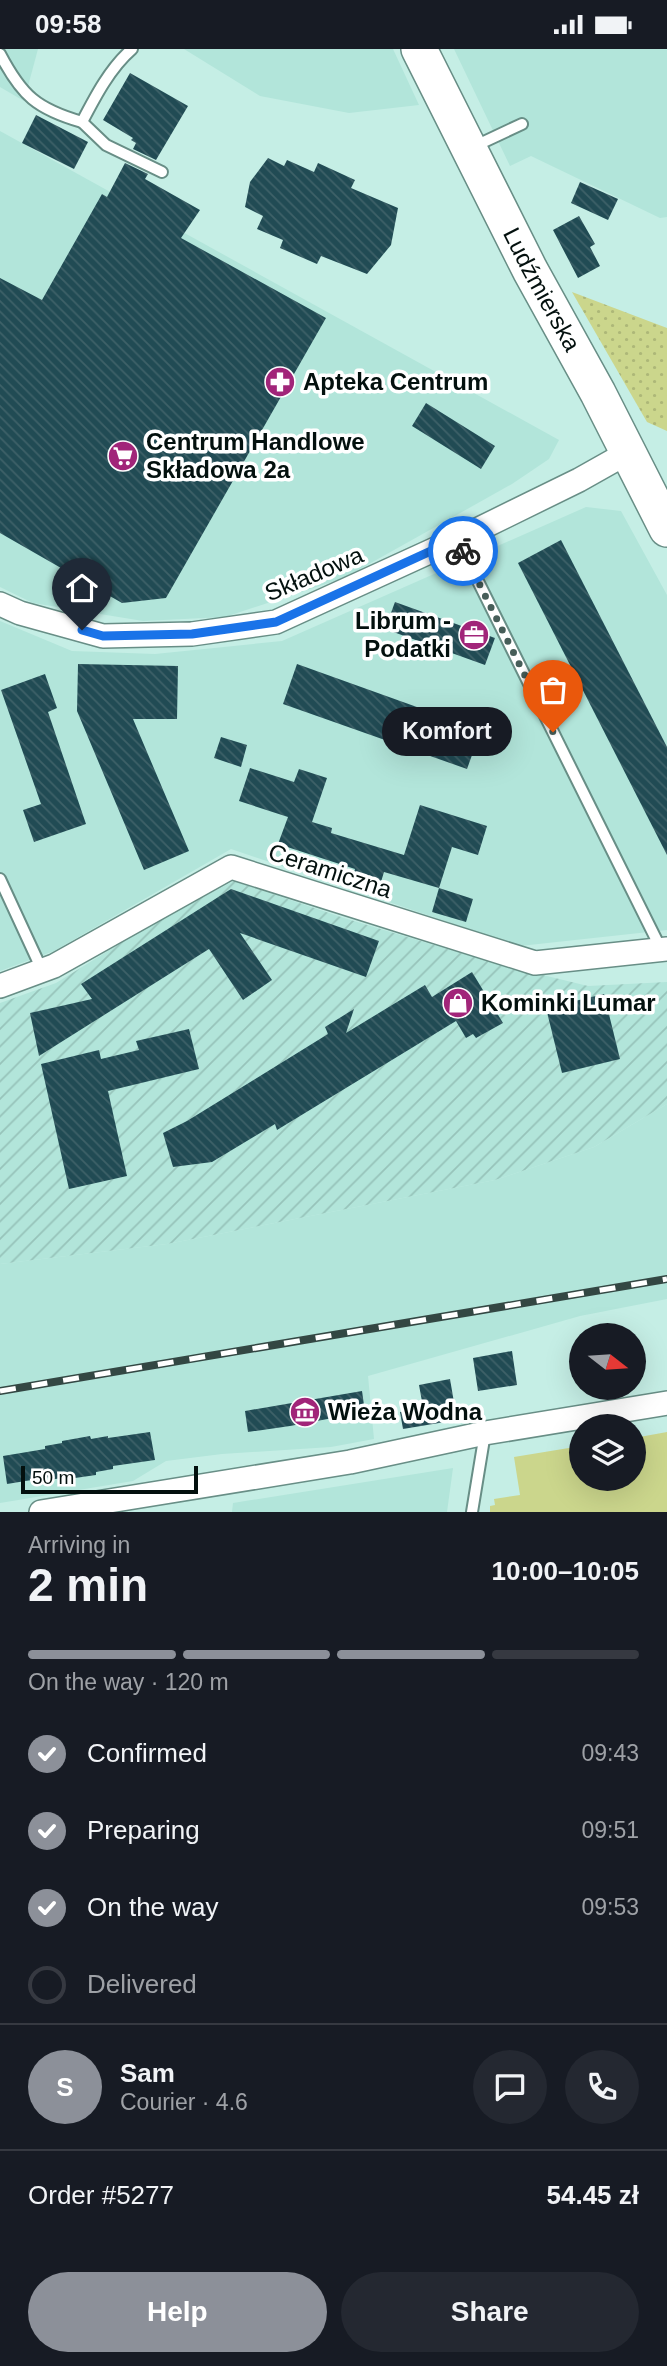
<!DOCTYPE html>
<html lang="en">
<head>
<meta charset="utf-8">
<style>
	:root { --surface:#171b24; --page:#242831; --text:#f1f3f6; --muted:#9ea1a6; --line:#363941; --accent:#8c9099 }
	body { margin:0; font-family:Arial,sans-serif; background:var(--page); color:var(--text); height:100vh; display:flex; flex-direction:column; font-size:26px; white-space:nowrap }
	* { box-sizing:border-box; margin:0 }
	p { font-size:23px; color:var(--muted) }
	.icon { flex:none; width:38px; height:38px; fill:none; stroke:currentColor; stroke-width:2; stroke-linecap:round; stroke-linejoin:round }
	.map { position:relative; height:1463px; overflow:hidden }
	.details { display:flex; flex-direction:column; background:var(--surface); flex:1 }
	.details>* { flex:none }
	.needle { width:46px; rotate:107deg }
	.fabs { position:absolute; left:569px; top:1274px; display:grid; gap:14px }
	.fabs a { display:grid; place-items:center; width:77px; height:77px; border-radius:50%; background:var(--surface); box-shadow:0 7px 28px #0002; font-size:35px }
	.scale { position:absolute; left:21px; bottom:18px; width:177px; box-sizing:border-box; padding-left:7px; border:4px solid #03100e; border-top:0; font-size:19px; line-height:24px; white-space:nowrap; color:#03100e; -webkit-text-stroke:5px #fff; paint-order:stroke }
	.pin { position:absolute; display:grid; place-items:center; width:60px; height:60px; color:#fff; margin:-72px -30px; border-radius:50% 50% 50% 0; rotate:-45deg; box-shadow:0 0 7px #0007 }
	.pin .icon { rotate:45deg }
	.courier { position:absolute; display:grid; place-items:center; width:70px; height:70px; margin:-35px; border:5px solid #1a73e8; border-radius:50%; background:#fff; color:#222; box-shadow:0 2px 9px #0007 }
	.bubble { position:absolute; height:49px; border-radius:24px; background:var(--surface); box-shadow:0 7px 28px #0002; font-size:23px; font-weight:700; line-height:49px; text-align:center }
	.head em { font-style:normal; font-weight:700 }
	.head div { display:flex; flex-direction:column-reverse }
	.head { display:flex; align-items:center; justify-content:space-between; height:119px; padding:0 28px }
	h1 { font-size:46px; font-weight:700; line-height:52px }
	.bar { display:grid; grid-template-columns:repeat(4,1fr); gap:10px 7px; align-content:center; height:84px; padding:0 28px }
	.bar i { height:9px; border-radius:5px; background:var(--line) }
	.bar .selected { background:var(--accent) }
	.bar p { grid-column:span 4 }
	.line { display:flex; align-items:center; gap:18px; padding:0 28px; border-top:2px solid var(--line) }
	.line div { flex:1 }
	.round { display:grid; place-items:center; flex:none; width:74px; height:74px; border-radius:37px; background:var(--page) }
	ol { padding:0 28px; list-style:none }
	li { display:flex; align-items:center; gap:21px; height:77px }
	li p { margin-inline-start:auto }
	li .icon { padding:7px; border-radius:50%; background:var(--accent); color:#fff; stroke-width:4 }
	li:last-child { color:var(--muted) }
	li i { width:38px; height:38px; border:4px solid var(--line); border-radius:50% }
	.cta { display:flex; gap:14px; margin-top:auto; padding:14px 28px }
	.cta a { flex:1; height:80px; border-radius:42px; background:var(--accent); color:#fff; font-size:28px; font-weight:700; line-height:80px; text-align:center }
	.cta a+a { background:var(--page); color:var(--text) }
	.status { display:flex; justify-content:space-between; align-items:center; height:49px; padding:0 35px; background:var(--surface); direction:ltr }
	.status svg { height:19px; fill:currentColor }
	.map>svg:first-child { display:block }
</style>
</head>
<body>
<div class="status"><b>09:58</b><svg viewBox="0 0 49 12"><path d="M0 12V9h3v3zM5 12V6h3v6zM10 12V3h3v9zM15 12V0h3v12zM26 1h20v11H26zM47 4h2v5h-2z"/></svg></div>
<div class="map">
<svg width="667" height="1463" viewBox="0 0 667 1463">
	<defs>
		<pattern id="industrial-furrows" width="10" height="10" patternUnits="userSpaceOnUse" patternTransform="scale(1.75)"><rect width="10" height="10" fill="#b2e5da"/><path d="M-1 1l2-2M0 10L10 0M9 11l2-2" fill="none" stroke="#97c3ba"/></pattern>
		<pattern id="grass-dots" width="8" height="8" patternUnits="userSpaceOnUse" patternTransform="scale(1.75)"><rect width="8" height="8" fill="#cbd68c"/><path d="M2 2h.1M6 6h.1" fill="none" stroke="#adb778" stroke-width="1.8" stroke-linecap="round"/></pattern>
		<pattern id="building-back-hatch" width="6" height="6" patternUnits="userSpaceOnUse" patternTransform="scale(1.75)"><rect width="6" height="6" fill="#214b54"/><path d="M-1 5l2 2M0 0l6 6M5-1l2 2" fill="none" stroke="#3e6168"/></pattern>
	</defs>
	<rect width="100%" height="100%" fill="#c5eee5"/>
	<g fill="#b2e5da">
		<polygon points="0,0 38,0 24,52 0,38"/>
		<polygon points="184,0 393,0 419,56 349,64 260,47"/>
		<polygon points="454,0 667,0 667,168 660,169 531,107 510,117"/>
		<polygon points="0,82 559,391 549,410 512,435 344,529 225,568 143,572 33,554 0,538"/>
		<polygon points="586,458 621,462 667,546 667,881 520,897 231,800 54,902 0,922 0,572 72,602 155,605 282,592"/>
		<polygon points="667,1055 667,1250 580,1267 368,1327 374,1390 331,1398 222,1405 166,1412 133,1432 0,1454 0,1215 167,1195 495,1131 594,1098"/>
		<polygon points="453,1419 447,1463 232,1463 233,1454"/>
	</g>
	<polygon fill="url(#industrial-furrows)" points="234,832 344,869 494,914 588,937 667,933 667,1055 594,1098 495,1131 167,1195 0,1215 0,954 56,934 160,870"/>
	<polygon fill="url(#grass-dots)" points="572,243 667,279 667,382 647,373"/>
	<polygon fill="#cbd68c" points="667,1383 667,1463 490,1463 490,1457 495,1456 494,1450 520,1446 514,1408 581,1397 581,1430 634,1430 634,1389"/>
	<g fill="url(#building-back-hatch)">
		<polygon points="130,24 188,57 156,111 133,100 136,94 131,91 133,89 103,71"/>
		<polygon points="36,66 88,93 74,120 22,94"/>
		<polygon points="268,109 284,117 287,111 314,123 318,114 355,131 351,139 398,159 391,196 367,225 321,207 317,215 280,199 283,191 257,180 263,167 245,158 250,133"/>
		<polygon points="125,114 148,125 145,130 200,161 181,189 326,269 166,549 122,554 0,484 0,229 42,251 102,145 107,148"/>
		<polygon points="580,133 618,150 608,171 571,154"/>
		<polygon points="579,167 595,195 590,198 600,217 578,229 553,181"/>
		<polygon points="426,354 495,397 481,420 412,377"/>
		<polygon points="561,491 667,698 667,806 518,514"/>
		<polygon points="395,553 495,589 485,616 385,580"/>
		<polygon points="78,615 178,617 177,670 133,670 189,802 144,821 77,662"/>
		<polygon points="297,615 481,681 467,720 283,655"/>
		<polygon points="45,625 57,659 48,663 86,775 34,793 23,761 41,755 1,641"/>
		<polygon points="221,688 247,696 241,718 214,709"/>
		<polygon points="250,719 294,733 299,720 327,729 312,773 332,779 331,784 404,806 420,756 487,777 478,806 452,798 439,839 384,823 377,846 350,836 355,820 278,795 288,768 239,752"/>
		<polygon points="439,839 473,850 466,873 432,863"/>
		<polygon points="231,840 379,892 366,928 240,884 272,931 243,951 209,900 39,1007 30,964 92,950 81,935"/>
		<polygon points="472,923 503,974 476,989 473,985 466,989 456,972 277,1081 275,1075 212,1113 173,1118 163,1084 187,1072 328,985 325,978 354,960 346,984 425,936 432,948"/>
		<polygon points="604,945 620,1010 562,1024 546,959"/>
		<polygon points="189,980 199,1020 108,1042 127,1127 69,1140 41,1015 99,1001 101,1010 139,1001 136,992"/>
		<polygon points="512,1302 517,1336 478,1342 473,1309"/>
		<polygon points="450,1330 457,1371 403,1380 400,1363 423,1358 419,1336"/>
		<polygon points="362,1342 365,1363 290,1377 248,1383 245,1362"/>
		<polygon points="150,1383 155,1411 113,1417 113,1420 96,1423 96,1426 68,1430 67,1428 50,1431 50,1428 7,1435 3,1407 45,1400 45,1397 62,1394 62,1392 90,1387 91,1390 108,1387 108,1389"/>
	</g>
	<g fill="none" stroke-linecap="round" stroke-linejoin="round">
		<g stroke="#688e86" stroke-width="14">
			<g id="service">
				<path d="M0,5C22,47 37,60 82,73C95,48 110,19 132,0"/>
				<polyline points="82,73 106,96 162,123"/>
				<polyline points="473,98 522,75"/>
				<polyline points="457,490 661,900"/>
				<polyline points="0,830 42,921"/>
				<polyline points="472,1463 485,1384"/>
			</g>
		</g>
		<g stroke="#688e86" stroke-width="26">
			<g id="minor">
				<polyline points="0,555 20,564 103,587 192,585 276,573 475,482 579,431 627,404"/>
				<polyline points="0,937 54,917 231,818 535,914 667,900"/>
				<polyline points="41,1463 350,1413 485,1384 667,1354"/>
			</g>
		</g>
		<g stroke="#688e86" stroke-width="38">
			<g id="primary">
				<path id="s1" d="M419,0L530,221L598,344L667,480"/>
			</g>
		</g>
		<use href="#service" stroke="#fff" stroke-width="10"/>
		<use href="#minor" stroke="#fff" stroke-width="23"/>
		<use href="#primary" stroke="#fff" stroke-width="35"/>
		<g stroke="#334743" stroke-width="8">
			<polyline id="rail" points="0,1342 667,1230"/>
		</g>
		<use href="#rail" stroke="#fff" stroke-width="5" stroke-dasharray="16" stroke-linecap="butt"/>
	</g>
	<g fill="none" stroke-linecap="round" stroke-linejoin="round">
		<polyline stroke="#475e59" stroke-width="7" stroke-dasharray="0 12.6" points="463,502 553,683"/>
		<polyline stroke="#1a73e8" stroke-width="9" points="82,581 103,587 192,585 276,573 457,490 463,502"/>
	</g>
	<defs>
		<g id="pharmacy-disc" transform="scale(1.575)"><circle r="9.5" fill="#a12579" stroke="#fff"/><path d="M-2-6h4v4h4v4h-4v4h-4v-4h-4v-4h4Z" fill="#fff"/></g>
		<g id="supermarket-disc" transform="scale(1.575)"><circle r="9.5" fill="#a12579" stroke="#fff"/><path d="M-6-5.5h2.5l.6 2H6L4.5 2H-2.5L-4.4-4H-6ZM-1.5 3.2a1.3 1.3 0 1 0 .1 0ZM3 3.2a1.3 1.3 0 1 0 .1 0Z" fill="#fff"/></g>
		<g id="office-disc" transform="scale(1.575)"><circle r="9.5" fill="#a12579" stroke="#fff"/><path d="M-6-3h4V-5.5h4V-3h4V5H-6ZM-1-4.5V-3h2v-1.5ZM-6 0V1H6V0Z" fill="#fff"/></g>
		<g id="shop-disc" transform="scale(1.575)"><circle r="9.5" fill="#a12579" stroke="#fff"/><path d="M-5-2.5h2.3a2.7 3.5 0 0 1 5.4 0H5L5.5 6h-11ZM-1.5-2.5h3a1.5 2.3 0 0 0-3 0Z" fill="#fff"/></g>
		<g id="museum-disc" transform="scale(1.575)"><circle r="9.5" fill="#a12579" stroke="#fff"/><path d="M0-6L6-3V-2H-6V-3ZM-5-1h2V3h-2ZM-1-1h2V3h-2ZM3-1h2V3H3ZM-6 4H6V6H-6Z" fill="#fff"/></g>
	</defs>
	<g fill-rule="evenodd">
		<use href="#pharmacy-disc" x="280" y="333"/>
		<use href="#supermarket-disc" x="123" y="407"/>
		<use href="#office-disc" x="474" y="586"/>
		<use href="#shop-disc" x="458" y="954"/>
		<use href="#museum-disc" x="305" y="1363"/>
	</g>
	<g text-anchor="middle" stroke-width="7" stroke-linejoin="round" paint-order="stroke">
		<g font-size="24" fill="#03100e" stroke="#fff">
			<text dy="8" stroke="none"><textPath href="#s1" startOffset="270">Ludźmierska</textPath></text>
			<text transform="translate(314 525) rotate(-23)" y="8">Składowa</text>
			<text transform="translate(330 822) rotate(18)" y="8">Ceramiczna</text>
		</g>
		<g font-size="24" font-weight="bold" fill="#03100e" stroke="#fff" text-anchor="start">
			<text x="303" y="341">Apteka Centrum</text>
			<text x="146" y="401">Centrum Handlowe<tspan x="146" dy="28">Składowa 2a</tspan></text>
			<text x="451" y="580" text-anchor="end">Librum -<tspan x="451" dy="28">Podatki</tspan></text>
			<text x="481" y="962">Kominki Lumar</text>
			<text x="328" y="1371">Wieża Wodna</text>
		</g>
	</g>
</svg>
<div class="fabs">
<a><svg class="needle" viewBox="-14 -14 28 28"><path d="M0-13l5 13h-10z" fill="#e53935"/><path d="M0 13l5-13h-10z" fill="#9ea1a6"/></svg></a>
<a><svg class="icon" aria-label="layers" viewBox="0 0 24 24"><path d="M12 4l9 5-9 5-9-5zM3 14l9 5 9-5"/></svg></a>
</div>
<div class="scale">50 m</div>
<div class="pin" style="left:553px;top:683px;background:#ea580c"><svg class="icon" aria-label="bag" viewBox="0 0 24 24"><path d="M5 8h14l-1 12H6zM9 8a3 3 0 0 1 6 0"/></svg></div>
<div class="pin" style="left:82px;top:581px;background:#1f2937"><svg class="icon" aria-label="home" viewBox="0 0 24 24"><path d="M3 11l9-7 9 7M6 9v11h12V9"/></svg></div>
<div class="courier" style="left:463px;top:502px"><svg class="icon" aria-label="bike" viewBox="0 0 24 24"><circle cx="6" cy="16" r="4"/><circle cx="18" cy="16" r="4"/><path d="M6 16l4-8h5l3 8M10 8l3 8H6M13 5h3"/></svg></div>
<div class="bubble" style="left:382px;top:658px;width:130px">Komfort</div>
</div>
<section class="details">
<div class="head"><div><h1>2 min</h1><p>Arriving in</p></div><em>10:00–10:05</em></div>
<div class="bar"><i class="selected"></i><i class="selected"></i><i class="selected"></i><i></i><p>On the way · 120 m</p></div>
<ol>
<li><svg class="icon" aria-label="check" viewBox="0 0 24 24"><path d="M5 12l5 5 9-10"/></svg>Confirmed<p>09:43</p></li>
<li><svg class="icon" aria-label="check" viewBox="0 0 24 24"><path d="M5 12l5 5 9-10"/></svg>Preparing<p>09:51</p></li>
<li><svg class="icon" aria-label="check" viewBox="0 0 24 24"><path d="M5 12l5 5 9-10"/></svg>On the way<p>09:53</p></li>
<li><i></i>Delivered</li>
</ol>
<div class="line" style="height:126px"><b class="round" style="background:var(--accent);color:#fff">S</b><div><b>Sam</b><p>Courier · 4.6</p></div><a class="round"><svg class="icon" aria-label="chat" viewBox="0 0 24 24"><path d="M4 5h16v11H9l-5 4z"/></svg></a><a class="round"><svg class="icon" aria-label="phone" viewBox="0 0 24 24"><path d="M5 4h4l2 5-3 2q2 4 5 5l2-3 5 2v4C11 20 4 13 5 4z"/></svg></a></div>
<div class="line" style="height:91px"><div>Order #5277</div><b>54.45 zł</b></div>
<div class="cta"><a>Help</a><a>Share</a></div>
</section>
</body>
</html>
